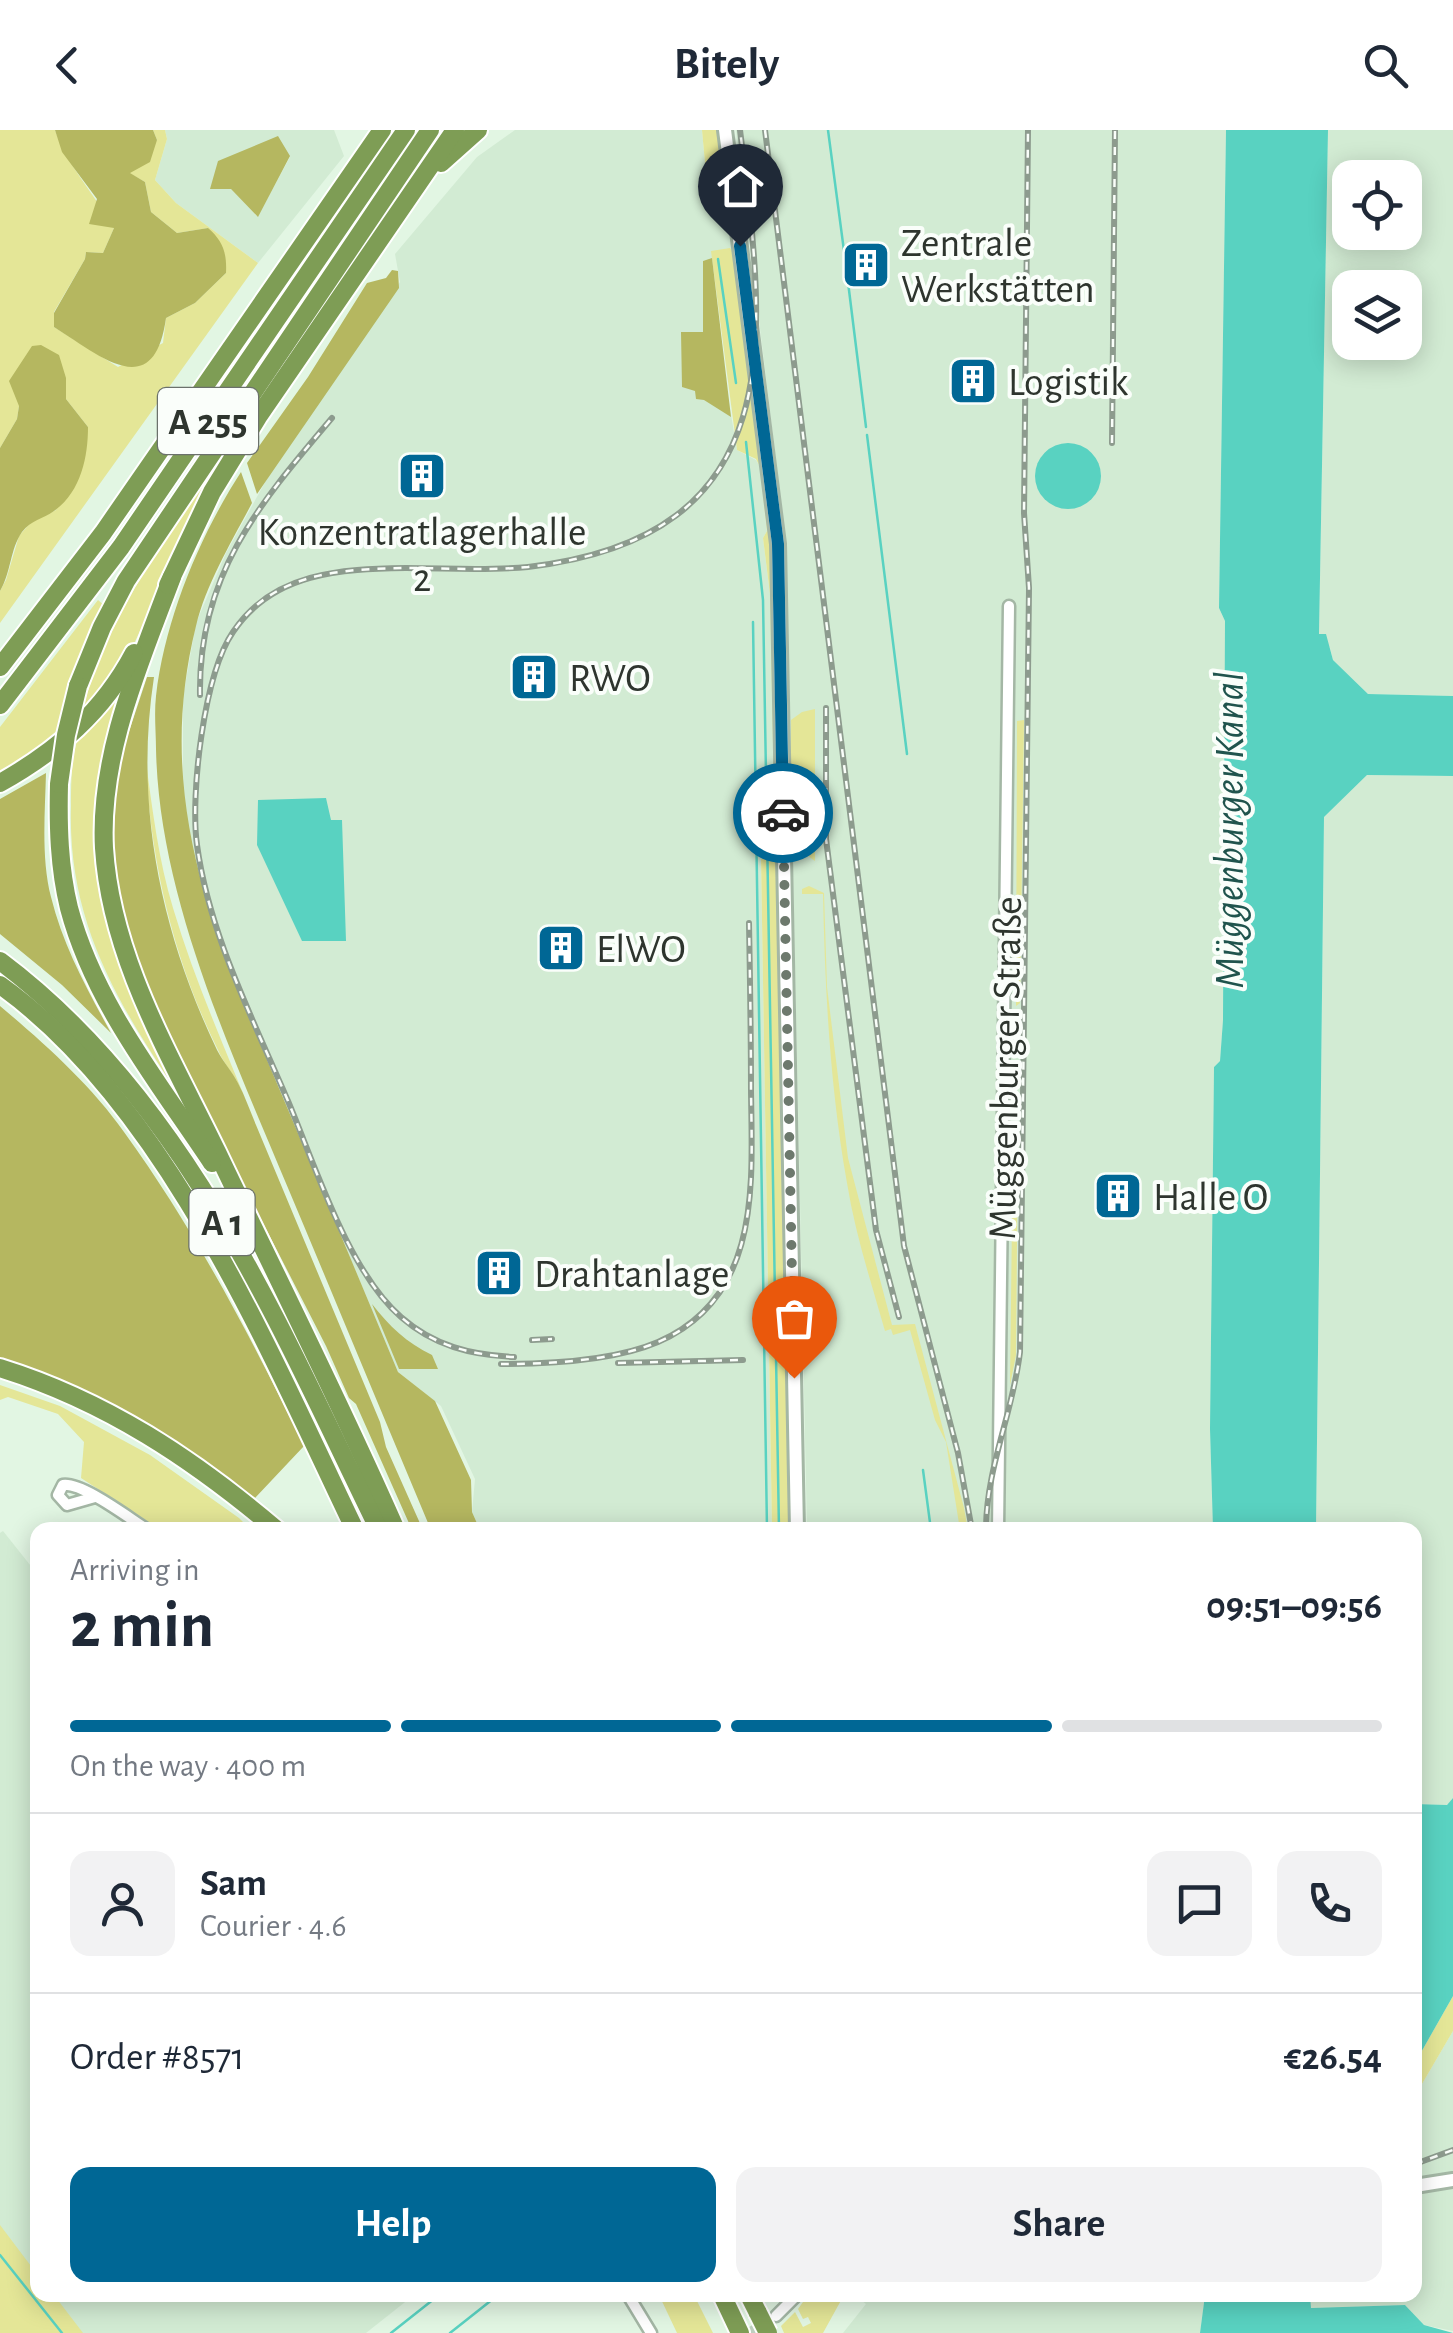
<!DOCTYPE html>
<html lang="en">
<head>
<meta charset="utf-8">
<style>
	:root { --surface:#fff; --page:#f2f2f3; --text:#1f2937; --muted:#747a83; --line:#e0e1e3; --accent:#006795 }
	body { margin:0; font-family:"Alegreya Sans",sans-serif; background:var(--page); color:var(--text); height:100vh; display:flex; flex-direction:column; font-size:38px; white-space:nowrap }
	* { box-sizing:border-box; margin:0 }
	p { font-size:32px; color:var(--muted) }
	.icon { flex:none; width:55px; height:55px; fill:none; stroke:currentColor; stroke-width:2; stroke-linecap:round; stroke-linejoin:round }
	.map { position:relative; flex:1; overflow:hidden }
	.side { position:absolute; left:30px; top:1392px; width:1392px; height:780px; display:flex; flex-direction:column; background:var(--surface); border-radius:20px; box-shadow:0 5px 25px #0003 }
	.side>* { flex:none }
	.fabs { position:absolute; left:1332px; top:30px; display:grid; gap:20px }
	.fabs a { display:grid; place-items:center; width:90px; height:90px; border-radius:20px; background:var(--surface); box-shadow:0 5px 25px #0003; font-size:50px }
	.pin { position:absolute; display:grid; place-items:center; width:85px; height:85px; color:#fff; margin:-102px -42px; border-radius:50% 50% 50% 0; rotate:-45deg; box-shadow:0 0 10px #0007 }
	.pin .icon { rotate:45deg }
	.courier { position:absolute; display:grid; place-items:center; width:100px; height:100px; margin:-50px; border:8px solid #006795; border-radius:50%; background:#fff; color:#222; box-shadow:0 2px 12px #0007 }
	.head em { font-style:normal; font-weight:700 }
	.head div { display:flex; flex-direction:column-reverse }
	.head { display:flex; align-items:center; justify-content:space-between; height:170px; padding:0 40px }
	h1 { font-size:65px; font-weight:700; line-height:75px }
	.bar { display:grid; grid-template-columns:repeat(4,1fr); gap:15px 10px; align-content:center; height:120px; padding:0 40px }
	.bar i { height:12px; border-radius:8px; background:var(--line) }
	.bar .current { background:var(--accent) }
	.bar p { grid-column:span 4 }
	.line { display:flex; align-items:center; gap:25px; padding:0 40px; border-top:2px solid var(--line) }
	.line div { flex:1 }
	.round { display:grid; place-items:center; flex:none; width:105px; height:105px; border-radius:20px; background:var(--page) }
	.primary-button { display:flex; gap:20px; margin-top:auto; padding:20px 40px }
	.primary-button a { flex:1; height:115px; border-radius:20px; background:var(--accent); color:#fff; font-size:40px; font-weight:700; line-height:115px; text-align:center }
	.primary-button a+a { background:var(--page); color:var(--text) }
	header { display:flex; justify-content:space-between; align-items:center; height:130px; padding:0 40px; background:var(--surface); font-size:45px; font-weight:700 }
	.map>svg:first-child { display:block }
</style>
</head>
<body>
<header><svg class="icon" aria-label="back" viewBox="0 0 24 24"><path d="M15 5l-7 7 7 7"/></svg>Bitely<svg class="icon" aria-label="search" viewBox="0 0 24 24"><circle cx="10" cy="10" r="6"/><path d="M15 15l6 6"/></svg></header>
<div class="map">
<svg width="1453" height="2203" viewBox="0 0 1453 2203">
	<rect width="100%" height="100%" fill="#e2f6e3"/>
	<g fill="#d2ebd3" fill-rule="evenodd">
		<path d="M165,0H334L344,26L258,133L176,73L155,50L167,9ZM290,27L258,86H257L231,59Z"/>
		<polygon points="515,0 702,0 707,55 726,53 735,125 703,131 703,244 724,243 737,320 756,330 760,337 767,401 763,408 770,464 775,719 771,729 761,730 772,1400 480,1400 472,1382 475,1349 441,1276 398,1242 222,823 198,745 188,699 183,656 183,567 196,493 226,423 274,336 400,152 395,124 477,27"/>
		<polygon points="736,0 1226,0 1219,478 1225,491 1226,610 1223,890 1220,931 1214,937 1210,1299 1213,1400 807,1400 786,413"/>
		<path d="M1328,0H1453V566L1368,564L1333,530L1330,518L1319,504ZM1350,48H1405V102H1350ZM1350,158H1405V212H1350Z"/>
		<polygon points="1367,645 1453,646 1453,1668 1447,1675 1415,1674 1415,1400 1316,1400 1324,687"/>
		<polygon points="3,1401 38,1445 37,2149 0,2101 0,1403"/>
		<polygon points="1453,1901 1453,2201 1424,2195 1405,2175 1310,2178 1310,2165 1415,2165 1415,1966"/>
		<polygon points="50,2165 414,2165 366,2203 80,2203"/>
		<polygon points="861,2165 1205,2165 1200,2203 843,2203 866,2174 861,2170"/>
	</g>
	<g fill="#e4e697">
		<path d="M0,0H55C67,35 95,65 114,98L103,123L86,122L85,129L54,182V197L118,237L163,213L166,188L195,173L226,143L208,98L177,103L151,82L145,52L129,43L157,10L153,0H165L167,9L155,50L176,73L258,133L0,493V461L6,450L19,406L31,392L56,380L88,297L66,269V248L19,276L17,289L0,318Z"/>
		<polygon points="702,0 719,0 727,58 724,68 713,74 707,73 701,65 707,55"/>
		<polygon points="730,118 735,125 771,412 774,463 791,1400 772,1400 761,729 771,729 775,719 770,464 763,408 767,401 760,337 756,329 737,320 711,121"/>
		<path d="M210,342L214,344L131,520L80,589C103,497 157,420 210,342Z"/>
		<polygon points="98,470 105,476 77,533 57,609 0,643 0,597"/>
		<path d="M130,542L107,626L200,996C131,893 67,806 71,676C71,656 71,627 78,608C85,591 118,558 130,542Z"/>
		<path d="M815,579V731C782,710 792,627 791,590L802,582Z"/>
		<polygon points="1024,590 1020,873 1016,876 1017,591"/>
		<path d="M145,625C152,676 158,728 173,778C195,852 227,923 256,995C250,981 245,967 238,953C232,942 223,932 218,920C172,827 150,728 145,625Z"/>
		<path d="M809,756L824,763L827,857L848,1028L892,1195L915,1194L964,1378L968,1400H960L946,1312L935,1290L910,1200L893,1205L891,1199L885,1201C871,1152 855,1103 847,1053C830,957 825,861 823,764H802V759Z"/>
		<polygon points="1018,1002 1016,1225 1010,1255 1013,1006"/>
		<polygon points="0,1255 60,1276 150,1325 239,1388 251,1400 161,1400 81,1348 84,1312 58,1284 8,1267 0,1270"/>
		<polygon points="1453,1866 1453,1901 1415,1966 1415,1933"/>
		<polygon points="0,2095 37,2144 38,2165 54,2165 83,2203 0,2203"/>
		<polygon points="659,2165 694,2165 713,2203 677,2203"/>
		<polygon points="808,2165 844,2165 823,2203 784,2203 781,2196 795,2182 803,2197 811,2193 808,2187 803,2189 798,2179"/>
	</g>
	<g fill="#b5b760">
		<path d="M55,0H153L157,10L150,32L130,43L145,52L151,82L177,103L208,98C223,111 227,123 226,143L195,173L166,188C154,275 99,225 54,197V183L85,129L86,122L103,123L114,98L89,94L97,69L62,22Z"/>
		<polygon points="278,6 290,26 258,87 231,59 210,59 218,31"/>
		<polygon points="712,128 731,287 704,270 696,269 695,261 682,257 681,202 703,202 703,131"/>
		<polygon points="392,140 398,141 399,158 257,364 247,333 308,247 367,153 386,148"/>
		<path d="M41,215L59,225L66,248V269L88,297C88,327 81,362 54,381C43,389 31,390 22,402C10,419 11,443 0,461V318L17,289L19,276L9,251L32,216Z"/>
		<path d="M241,342L252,373C232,411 206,454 196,496C152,673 217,811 284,970C322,1060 360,1151 398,1242L435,1271L471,1350L472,1382L480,1400H431C383,1286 336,1172 288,1058C231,921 159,768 156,619C156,602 154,584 156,566C165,489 199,407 241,342Z"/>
		<path d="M147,547H154C134,676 161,803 217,920C223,932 232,941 238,953C245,966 250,981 256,995L380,1292L386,1317L423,1400H412L356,1274L349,1268L326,1216L159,890L125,797L114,750L112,673L116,641Z"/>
		<path d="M46,643C45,683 41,728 51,767C63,816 87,859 111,903L62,855L0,804V669Z"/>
		<path d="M0,876C44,913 91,955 124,1002C195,1100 251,1207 304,1316L255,1368C176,1310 96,1255 0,1229Z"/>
		<path d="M372,1174C389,1196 407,1213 432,1225L438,1239H399Z"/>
	</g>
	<g fill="#59d2c1">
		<polygon points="1226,0 1328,0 1319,504 1326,504 1333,530 1368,564 1453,566 1453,646 1367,645 1324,687 1316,1400 1213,1400 1210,1299 1214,937 1220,931 1223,890 1225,491 1219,478"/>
		<circle cx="1068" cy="346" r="33"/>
		<polygon points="326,668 331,690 342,690 346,811 302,811 257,715 258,670"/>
		<polygon points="1453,1668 1453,1866 1415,1933 1415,1674 1447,1675"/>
		<polygon points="1205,2165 1310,2165 1311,2178 1405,2175 1424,2195 1453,2203 1200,2203"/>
	</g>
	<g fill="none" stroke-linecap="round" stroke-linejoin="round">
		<g stroke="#59d2c1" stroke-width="2.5">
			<polyline points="828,0 846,136"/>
			<polyline points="718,129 736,253"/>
			<polyline points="847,144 866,297"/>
			<polyline points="867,305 907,624"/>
			<polyline points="746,312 763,470 779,1400"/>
			<polyline points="753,492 767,1400"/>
			<polyline points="923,1340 931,1400"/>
			<polyline points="0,2125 62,2203"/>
			<polyline points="391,2203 439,2165"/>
			<polyline points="450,2203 498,2165"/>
		</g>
		<polyline stroke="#becfbf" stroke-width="10" stroke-dasharray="10 5" stroke-linecap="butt" points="749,2203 776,2186"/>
		<g stroke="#a4b7a5" stroke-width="15">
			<g id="minor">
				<path d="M95,1367L67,1375L58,1365L63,1355C82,1352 130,1389 148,1400"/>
				<polyline points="998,1400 1009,476"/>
				<polyline points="628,2165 651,2203"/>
				<polyline points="776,2186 797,2165"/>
			</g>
		</g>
		<g stroke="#a4b7a5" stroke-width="18">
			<g id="tertiary">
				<polyline points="725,0 778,414 797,1400"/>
				<polyline points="1415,2056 1453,2050"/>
			</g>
		</g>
		<g stroke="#fff" stroke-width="22">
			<g id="motorway">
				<polyline points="441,33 478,0"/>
				<path d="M172,447C140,533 99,624 104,718C111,828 170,925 217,1022C277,1148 340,1272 396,1400"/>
				<polyline points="168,455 212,362 258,287 455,0"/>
				<polyline points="0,537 103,403 382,0"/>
				<polyline points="78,556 102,497 126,451 430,0"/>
				<polyline points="0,575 121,417 406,0"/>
				<path d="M0,653C57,621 103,582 134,523"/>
				<path d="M59,654C58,696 59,737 69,778C94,873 159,953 212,1033"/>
				<path d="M0,831C187,971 279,1196 379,1400"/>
				<path d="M0,855C166,973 269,1221 355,1400"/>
				<path d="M0,1238C106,1271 193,1329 277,1400"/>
				<polyline points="722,2165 740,2203"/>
				<polyline points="749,2165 758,2183"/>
			</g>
		</g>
		<use href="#minor" stroke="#fff" stroke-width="10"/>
		<use href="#tertiary" stroke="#fff" stroke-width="12"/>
		<use href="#motorway" stroke="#7e9d55" stroke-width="18"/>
		<g stroke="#8d9b8e" stroke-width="6">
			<g id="rail">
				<polyline points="765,0 904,1116 958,1323 972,1400"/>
				<polyline points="1112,313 1115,0"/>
				<path d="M200,565C198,445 259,374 332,288"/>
				<polyline points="826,578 826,709 876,1100 899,1187"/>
				<polyline points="532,1210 552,1209"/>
				<path d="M514,1227C471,1225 434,1216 401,1187C348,1141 315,1035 288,971C253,889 209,804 197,715C190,664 204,544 233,502C273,442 341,439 406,438C446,438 488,441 528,437C795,406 766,205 740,0"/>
				<polyline points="618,1233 743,1230"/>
				<path d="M501,1234C548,1234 614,1231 658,1212C762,1167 752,1054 751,960C751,904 750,848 749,793"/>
				<path d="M986,1400C986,1338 1013,1283 1020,1222L1029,458L1024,383L1028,0"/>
				<polyline points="1415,2034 1453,2020"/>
			</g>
		</g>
		<use href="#rail" stroke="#fafefa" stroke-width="2.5" stroke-dasharray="8" stroke-linecap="butt"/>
		<g stroke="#fff" stroke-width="22" stroke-linecap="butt">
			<g id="motorway-bridge">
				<polyline points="59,654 66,605 78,556"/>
				<polyline points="758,2183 768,2203"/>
			</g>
		</g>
		<use href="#motorway-bridge" stroke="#7e9d55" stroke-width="18"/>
	</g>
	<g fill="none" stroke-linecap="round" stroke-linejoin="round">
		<polyline stroke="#6d796d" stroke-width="10" stroke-dasharray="0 18" points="783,683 794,1248"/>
		<polyline stroke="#006795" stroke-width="12" points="740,116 778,414 783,683"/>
	</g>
	<defs>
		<g id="building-square" transform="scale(2.5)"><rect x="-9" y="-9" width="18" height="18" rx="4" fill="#006795" stroke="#fafefa"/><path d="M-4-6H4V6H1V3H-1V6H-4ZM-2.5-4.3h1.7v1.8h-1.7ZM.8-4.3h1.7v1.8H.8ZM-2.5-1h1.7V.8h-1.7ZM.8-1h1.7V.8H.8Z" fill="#fff"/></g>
	</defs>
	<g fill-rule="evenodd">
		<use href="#building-square" x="866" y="135"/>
		<use href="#building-square" x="973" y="251"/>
		<use href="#building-square" x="422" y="346"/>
		<use href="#building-square" x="534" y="547"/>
		<use href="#building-square" x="561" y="818"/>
		<use href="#building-square" x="1118" y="1066"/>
		<use href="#building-square" x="499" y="1143"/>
	</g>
	<g text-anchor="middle" stroke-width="8" stroke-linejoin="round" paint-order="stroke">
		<g fill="#fafefa" stroke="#6b716b" stroke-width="2.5">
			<rect x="158" y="258" width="100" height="66" rx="8"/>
			<rect x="189.5" y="1059" width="65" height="66" rx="8"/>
		</g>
		<g font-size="38" font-weight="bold" fill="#2e352e">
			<text x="208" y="304">A 255</text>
			<text x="222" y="1105">A 1</text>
		</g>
		<g font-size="40" fill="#2e352e" stroke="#fafefa" text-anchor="start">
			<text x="901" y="126">Zentrale<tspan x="901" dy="46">Werkstätten</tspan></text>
			<text x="1008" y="265">Logistik</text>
			<text x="422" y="415" text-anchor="middle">Konzentratlagerhalle<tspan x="422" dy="46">2</tspan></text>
			<text x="569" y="561">RWO</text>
			<text x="596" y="832">ElWO</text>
			<text x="1153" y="1080">Halle O</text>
			<text x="534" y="1157">Drahtanlage</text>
		</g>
		<g font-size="40" fill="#2e352e" stroke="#fafefa">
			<text transform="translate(1004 938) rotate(-89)" y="14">Müggenburger Straße</text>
		</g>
		<g font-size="42" font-style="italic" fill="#20544d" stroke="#fafefa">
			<text transform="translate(1228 700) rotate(-90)" y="15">Müggenburger Kanal</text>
		</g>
	</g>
</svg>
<div class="fabs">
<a><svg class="icon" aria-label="locate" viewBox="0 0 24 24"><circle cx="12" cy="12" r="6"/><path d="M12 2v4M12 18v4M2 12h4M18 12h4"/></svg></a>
<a><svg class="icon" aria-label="layers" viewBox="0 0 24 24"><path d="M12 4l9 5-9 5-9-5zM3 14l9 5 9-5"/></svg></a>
</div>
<div class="pin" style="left:794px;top:1248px;background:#ea580c"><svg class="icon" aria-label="bag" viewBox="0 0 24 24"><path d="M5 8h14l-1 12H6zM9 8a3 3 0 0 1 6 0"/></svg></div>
<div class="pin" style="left:740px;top:116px;background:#1f2937"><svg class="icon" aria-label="home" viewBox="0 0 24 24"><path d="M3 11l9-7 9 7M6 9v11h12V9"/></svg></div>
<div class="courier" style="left:783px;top:683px"><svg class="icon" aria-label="car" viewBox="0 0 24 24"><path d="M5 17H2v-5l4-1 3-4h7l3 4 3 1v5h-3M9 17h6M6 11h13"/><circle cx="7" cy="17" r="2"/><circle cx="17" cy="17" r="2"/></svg></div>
<section class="side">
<div class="head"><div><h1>2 min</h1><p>Arriving in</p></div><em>09:51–09:56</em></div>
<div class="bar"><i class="current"></i><i class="current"></i><i class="current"></i><i></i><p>On the way · 400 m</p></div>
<div class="line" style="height:180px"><a class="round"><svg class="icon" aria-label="person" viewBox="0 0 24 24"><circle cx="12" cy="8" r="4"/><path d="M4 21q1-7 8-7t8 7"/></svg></a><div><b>Sam</b><p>Courier · 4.6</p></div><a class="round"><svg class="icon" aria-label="chat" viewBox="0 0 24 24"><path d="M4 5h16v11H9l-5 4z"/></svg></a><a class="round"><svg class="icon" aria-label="phone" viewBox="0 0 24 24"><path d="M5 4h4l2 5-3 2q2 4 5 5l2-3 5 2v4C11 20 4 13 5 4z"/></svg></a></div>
<div class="line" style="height:130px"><div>Order #8571</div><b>€26.54</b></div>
<div class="primary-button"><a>Help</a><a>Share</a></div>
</section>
</div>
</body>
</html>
